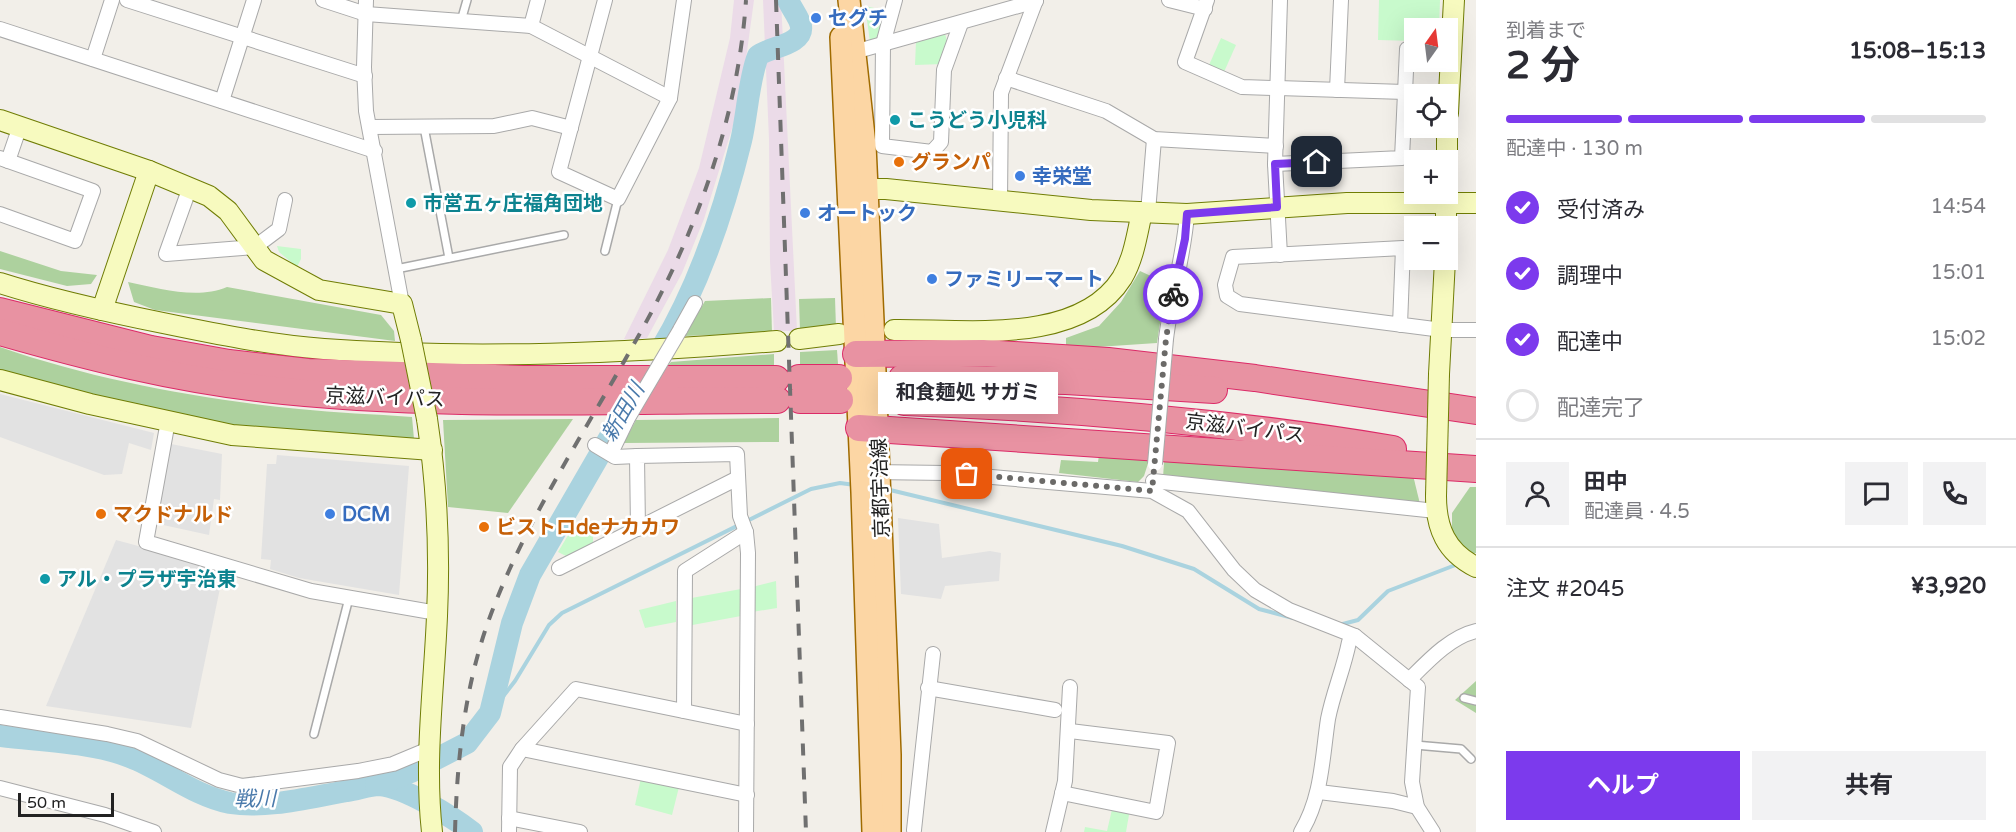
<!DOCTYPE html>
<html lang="ja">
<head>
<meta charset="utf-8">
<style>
	:root { --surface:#fff; --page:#f2f2f3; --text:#2b2b33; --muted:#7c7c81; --line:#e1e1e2; --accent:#7c3aed }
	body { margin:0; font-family:"Varela Round","Noto Sans JP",sans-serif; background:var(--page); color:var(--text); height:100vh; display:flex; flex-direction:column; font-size:22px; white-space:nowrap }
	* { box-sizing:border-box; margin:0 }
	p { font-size:20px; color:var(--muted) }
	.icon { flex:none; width:33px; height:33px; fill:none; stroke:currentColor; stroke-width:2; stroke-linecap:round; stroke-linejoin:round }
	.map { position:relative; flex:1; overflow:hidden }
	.side { display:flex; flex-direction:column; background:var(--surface); width:540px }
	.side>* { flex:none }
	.needle { width:39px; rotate:14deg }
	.controls { position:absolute; left:1404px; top:18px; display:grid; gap:12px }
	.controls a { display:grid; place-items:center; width:54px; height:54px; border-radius:0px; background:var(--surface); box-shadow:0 6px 24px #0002; font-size:30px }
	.scale { position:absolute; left:18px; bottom:15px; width:96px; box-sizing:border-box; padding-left:6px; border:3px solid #222; border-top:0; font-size:16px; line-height:21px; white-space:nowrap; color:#222; -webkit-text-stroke:4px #fff; paint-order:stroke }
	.pin { position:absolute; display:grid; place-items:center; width:51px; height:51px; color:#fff; margin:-26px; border-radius:12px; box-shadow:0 3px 9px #0006 }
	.courier { position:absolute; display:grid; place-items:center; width:60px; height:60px; margin:-30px; border:4px solid #7c3aed; border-radius:50%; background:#fff; color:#222; box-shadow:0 2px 8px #0007 }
	.bubble { position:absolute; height:42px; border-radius:0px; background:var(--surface); box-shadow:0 6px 24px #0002; font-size:20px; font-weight:700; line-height:42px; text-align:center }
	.overview em { font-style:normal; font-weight:700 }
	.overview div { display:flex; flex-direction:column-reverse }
	.overview { display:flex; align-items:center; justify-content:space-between; height:102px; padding:0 30px }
	h1 { font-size:39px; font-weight:700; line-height:45px }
	.bar { display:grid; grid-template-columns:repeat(4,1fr); gap:9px 6px; align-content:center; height:72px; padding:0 30px }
	.bar i { height:8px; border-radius:4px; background:var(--line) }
	.bar .active { background:var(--accent) }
	.bar p { grid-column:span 4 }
	.line { display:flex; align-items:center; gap:15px; padding:0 30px; border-top:2px solid var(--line) }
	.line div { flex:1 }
	.round { display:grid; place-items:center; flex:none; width:63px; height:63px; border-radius:0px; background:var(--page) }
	ol { padding:0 30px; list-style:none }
	li { display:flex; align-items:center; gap:18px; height:66px }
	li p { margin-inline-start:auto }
	li .icon { padding:6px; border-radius:50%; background:var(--accent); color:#fff; stroke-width:4 }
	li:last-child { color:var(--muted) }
	li i { width:33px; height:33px; border:3px solid var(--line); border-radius:50% }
	.button { display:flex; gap:12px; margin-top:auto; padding:12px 30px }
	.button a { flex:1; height:69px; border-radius:0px; background:var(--accent); color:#fff; font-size:24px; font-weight:700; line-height:69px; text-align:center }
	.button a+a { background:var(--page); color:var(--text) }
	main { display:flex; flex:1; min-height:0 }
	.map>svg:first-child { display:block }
</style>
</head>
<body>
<main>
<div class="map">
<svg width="1476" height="832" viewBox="0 0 1476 832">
	<rect width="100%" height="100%" fill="#f2efe9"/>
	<g fill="#ebdbe8">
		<polygon points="734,0 754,0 740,103 704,219 682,273 647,338 624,339 668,250 699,168 730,38"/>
		<polygon points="763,0 781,0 797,331 774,331 770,262 769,139"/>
	</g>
	<g fill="#add19e">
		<polygon points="0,251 61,271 97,275 91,284 67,286 0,269"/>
		<polygon points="1140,271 1166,283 1157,343 1097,347 1066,345 1066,338 1099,326 1121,302"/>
		<path d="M128,282C159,288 196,300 227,287L381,315L394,331L395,341L155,310L134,302Z"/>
		<polygon points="771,298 772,333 684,336 705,301"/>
		<polygon points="835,298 836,328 800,330 799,299"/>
		<path d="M0,347C95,380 199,399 299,409C336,413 374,414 412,417L414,439L269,431L166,415L0,372Z"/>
		<polygon points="837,350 838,364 800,365 800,352"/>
		<polygon points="774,354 774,365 667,367 671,362"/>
		<polygon points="779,418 779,442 624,443 636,420"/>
		<polygon points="573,419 508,513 448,507 443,420"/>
		<polygon points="1165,450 1412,471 1420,504 1163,477"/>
		<polygon points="1151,454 1144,476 1138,482 1059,473 1061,460 1098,462 1099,455"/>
		<polygon points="1470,487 1476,487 1476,553 1473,554 1452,535 1452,513"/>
		<polygon points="1476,681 1476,713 1455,700"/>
	</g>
	<g fill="#c8facc">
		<polygon points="1379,0 1440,0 1439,28 1414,28 1414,41 1378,40"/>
		<polygon points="865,6 888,11 883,33 870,42"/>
		<polygon points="934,33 945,34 948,44 943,64 915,65 916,41"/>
		<polygon points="1221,38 1236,45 1224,72 1209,65"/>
		<polygon points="277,246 301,249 301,259 297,267 279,252"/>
		<polygon points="593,530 593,544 568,557 558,552 570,532"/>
		<polygon points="776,581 777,608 752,612 752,587"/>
		<polygon points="741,589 741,616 687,626 686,599"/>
		<polygon points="676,601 676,622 645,628 639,610"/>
		<polygon points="641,778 679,787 672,815 635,805"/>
		<polygon points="1113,805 1130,809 1126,832 1084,832 1085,827 1107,831"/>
	</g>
	<g fill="#e2e2e2">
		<polygon points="0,394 154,433 151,450 129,443 122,474 104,475 0,437"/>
		<polygon points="171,444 222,454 220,500 214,499 209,535 154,523"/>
		<polygon points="277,455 409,466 399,595 299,578 270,569 271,560 261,559 267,464 276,464"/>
		<polygon points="898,518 939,524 942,558 990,551 1001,553 999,581 945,586 941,599 901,594"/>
		<polygon points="116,540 224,569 191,728 46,706"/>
	</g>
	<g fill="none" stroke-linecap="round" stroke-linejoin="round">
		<g stroke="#aad3df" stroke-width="4">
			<polyline points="886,489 1122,546 1194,569 1259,609 1293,618"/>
			<polyline points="1339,625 1358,620 1388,591 1458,564"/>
			<polyline points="490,713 515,681 549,625 562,613 811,489 840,483 855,485"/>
		</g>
		<g stroke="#aad3df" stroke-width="22">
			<path d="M660,351C699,286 723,215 741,141C747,116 749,78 758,56C768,47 804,45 801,26C799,17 791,8 788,0"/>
			<path d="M0,736C40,741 93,742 130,757C164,770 194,796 230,803C267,809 311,797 347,791C357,790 369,785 379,785C405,787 451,816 472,832"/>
			<polyline points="376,785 411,772 467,743 490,713 512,623 530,575 637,390"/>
		</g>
		<g stroke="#a9a9a9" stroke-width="10">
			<g id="lane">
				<polyline points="461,21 467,0"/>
				<polyline points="424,127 449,258"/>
				<polyline points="605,251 618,199"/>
				<polyline points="396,269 564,235"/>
				<polyline points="1464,698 1476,701"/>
				<polyline points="314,734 349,598"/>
				<polyline points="1415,745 1461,749 1471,759"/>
			</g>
		</g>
		<g stroke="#a9a9a9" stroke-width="16">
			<g id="street">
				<polyline points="127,0 365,76"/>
				<polyline points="323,0 366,14 531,26 670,98"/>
				<polyline points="366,0 364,67 366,111 402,304"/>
				<polyline points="605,0 559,172 618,199 670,98 684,0"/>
				<polyline points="895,0 883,44 882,146 932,152 941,142 944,70 961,23"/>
				<polyline points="1169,0 1205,9"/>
				<polyline points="1207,0 1185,62 1242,87 1405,92"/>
				<polyline points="1280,0 1275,164 1280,255"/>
				<polyline points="531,26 538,0"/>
				<polyline points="0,29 375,151"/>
				<polyline points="847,54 1036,1"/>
				<polyline points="93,59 112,0"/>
				<polyline points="1006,78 1106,111 1154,139 1276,146"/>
				<polyline points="1337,90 1341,0"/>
				<polyline points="222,101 254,0"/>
				<polyline points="371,127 494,126 532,118 571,128"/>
				<polyline points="0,158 93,191 75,241 0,214"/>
				<polyline points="8,161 20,126"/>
				<polyline points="1275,164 1402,158 1407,49"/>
				<polyline points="190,187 166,254 255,247 279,229 285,200"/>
				<polyline points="1000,202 1001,93 1036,0"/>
				<polyline points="1148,212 1154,139"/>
				<polyline points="1400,325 1403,248 1233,257 1225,285 1227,296 1240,304 1442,330 1476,330"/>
				<polyline points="680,330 695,303"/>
				<path d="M1166,339C1171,297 1184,256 1187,214"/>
				<polyline points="168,421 146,542 311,591 437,613"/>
				<polyline points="595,445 615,457 637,456"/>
				<polyline points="611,453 628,418"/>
				<polyline points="872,472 946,473 1152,491 1188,511 1234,570 1255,590 1289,610 1355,636 1418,687 1412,782 1417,807 1433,832"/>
				<polyline points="1153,481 1436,511"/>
				<polyline points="638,529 637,456 737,454 740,516 746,532 748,553 746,832"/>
				<polyline points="559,568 738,478"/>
				<path d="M1409,680C1428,661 1450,637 1476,631"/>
				<polyline points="928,688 1055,710"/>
				<polyline points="684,711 685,571 746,532"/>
				<polyline points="0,717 107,734 137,741 219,780 242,786 358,771 393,764 429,749"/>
				<polyline points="522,749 747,795"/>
				<polyline points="0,788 105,815 154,832"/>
				<polyline points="1319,792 1393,801 1417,807"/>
				<polyline points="1062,793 1156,812 1168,743 1070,731"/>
				<polyline points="509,818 580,832"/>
				<polyline points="914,830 933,654"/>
				<polyline points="509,832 510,767 522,749 576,689 747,724"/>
				<polyline points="1053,832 1065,781 1070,687"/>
				<path d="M1301,832C1322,797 1322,759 1328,719C1333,693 1344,668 1349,642L1355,636"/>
			</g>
		</g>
		<g stroke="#707d05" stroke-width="22">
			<g id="secondary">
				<polyline points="1448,113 1454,0"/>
				<polyline points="0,120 149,171 209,196 228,211 264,260 319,290 402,304 411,340"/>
				<polyline points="1447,160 1447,128"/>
				<polyline points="851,189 886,189 1091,210 1187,214 1347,203 1476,203"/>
				<polyline points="1446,194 1446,226"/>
				<path d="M0,283C53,300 108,312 163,323C216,334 270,345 324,349C474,360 627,353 777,341"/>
				<polyline points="102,310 149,171"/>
				<path d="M894,330C964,329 1079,346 1122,278C1134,258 1137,234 1142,212"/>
				<polyline points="799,339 839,334"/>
				<polyline points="1439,374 1445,260"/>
				<polyline points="0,380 90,404 232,435 432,450"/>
				<path d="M427,419C437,485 440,550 437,616C434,688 424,760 432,832"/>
				<path d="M1436,496C1436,528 1446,552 1476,567"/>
			</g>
		</g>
		<g stroke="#a06b00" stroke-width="24">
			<g id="primary">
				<polyline points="849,0 865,145 873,321 890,755 890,832"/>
				<polyline points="841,37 862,492 873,832"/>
			</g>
		</g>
		<g stroke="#dc2a67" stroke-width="28">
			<g id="highway">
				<polyline points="0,311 151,349 229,363 308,372 523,379 776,379"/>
				<path d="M0,332C87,357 175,379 265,389C434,408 607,400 777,400"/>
				<polyline points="856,354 983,353 1108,361 1255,378 1476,411"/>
				<polyline points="799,378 839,378"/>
				<polyline points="902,378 1066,381 1214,390"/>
				<polyline points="800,400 840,400"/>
				<path d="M904,402C1068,408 1231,422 1393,449"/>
				<polyline points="859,428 1476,469"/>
			</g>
		</g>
		<use href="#lane" stroke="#fff" stroke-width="7"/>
		<use href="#street" stroke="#fff" stroke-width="14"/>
		<use href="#secondary" stroke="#f7fabf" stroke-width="20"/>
		<use href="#primary" stroke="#fcd6a4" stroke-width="21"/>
		<use href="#highway" stroke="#e892a2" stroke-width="26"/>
		<g stroke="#707070" stroke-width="4" stroke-dasharray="12 12" stroke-linecap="butt">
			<polyline points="776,0 806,832"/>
			<path d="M455,832C457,758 465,683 491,614C527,518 585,432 635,342C694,239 738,120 746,0"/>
		</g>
		<g stroke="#a9a9a9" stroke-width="16" stroke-linecap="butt">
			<g id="street-bridge">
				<polyline points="628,418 680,330"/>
				<polyline points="1155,464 1166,339"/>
			</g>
		</g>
		<g stroke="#707d05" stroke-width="22" stroke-linecap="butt">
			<g id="secondary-bridge">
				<polyline points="411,340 427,419"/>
				<polyline points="1436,496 1439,374"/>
			</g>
		</g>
		<use href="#street-bridge" stroke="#fff" stroke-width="14"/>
		<use href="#secondary-bridge" stroke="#f7fabf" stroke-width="20"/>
	</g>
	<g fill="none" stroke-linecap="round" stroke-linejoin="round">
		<polyline stroke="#6b6a68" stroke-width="6" stroke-dasharray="0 10.8" points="967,474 1152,491 1166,339 1173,294"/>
		<polyline stroke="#7c3aed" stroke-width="8" points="1173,294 1185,239 1187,214 1277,207 1275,164 1317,162"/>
	</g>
	<g fill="#3f7fe0" stroke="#fff" stroke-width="2">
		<circle cx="816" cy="18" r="6"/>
		<circle cx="1020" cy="176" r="6"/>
		<circle cx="805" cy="213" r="6"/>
		<circle cx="932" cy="279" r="6"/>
		<circle cx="330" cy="514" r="6"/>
	</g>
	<g fill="#0f9aa8" stroke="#fff" stroke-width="2">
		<circle cx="895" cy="120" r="6"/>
		<circle cx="411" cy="203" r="6"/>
		<circle cx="45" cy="579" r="6"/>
	</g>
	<g fill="#e8710a" stroke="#fff" stroke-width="2">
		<circle cx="899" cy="162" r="6"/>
		<circle cx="101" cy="514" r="6"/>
		<circle cx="484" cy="527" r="6"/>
	</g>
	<g text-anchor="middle" stroke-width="5" stroke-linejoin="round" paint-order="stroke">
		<g font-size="20" font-weight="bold" fill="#366cbe" stroke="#fff" text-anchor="start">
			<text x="828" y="25">セグチ</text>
			<text x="1032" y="183">幸栄堂</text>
			<text x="817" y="220">オートック</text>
			<text x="944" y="286">ファミリーマート</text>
			<text x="342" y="521">DCM</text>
		</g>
		<g font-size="20" font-weight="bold" fill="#0d838f" stroke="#fff" text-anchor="start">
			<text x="907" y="127">こうどう小児科</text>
			<text x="423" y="210">市営五ヶ庄福角団地</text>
			<text x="57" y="586">アル・プラザ宇治東</text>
		</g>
		<g font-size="20" font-weight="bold" fill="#c56008" stroke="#fff" text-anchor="start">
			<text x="911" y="169">グランパ</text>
			<text x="113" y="521">マクドナルド</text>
			<text x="496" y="534">ビストロdeナカカワ</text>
		</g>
		<g font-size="20" fill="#222" stroke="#fff">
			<text transform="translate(385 397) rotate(2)" y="7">京滋バイパス</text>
			<text transform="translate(1245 428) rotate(7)" y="7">京滋バイパス</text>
			<text transform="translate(880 488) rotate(-92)" y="7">京都宇治線</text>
		</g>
		<g font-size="21" font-style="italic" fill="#4a7aab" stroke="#fff">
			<text transform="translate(623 412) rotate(-60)" y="7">新田川</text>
			<text transform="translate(255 799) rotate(-1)" y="7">戦川</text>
		</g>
	</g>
</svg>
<div class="controls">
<a><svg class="needle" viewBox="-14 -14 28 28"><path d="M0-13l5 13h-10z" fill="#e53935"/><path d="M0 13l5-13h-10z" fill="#7c7c81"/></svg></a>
<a><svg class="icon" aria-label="locate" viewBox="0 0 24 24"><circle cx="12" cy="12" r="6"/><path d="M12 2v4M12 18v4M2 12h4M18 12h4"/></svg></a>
<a>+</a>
<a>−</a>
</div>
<div class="scale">50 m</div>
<div class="pin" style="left:967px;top:474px;background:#ea580c"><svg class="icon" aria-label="bag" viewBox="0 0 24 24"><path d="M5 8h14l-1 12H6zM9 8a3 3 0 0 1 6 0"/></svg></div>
<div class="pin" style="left:1317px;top:162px;background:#1f2937"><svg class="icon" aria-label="home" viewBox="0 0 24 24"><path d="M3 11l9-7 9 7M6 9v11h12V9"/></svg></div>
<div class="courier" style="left:1173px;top:294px"><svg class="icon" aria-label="bike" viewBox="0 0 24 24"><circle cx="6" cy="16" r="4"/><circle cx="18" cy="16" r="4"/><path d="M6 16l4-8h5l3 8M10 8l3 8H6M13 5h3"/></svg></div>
<div class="bubble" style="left:878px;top:372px;width:180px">和食麺処 サガミ</div>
</div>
<section class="side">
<div class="overview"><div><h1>2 分</h1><p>到着まで</p></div><em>15:08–15:13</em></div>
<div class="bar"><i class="active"></i><i class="active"></i><i class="active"></i><i></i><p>配達中 · 130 m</p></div>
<ol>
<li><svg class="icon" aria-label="check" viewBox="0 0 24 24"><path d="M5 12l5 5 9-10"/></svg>受付済み<p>14:54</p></li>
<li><svg class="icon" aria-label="check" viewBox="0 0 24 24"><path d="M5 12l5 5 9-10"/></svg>調理中<p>15:01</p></li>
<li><svg class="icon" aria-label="check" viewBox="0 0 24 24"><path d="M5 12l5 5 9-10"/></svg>配達中<p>15:02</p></li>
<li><i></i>配達完了</li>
</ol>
<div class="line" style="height:108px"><a class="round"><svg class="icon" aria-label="person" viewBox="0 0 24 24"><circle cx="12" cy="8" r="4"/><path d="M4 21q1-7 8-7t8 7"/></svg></a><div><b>田中</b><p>配達員 · 4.5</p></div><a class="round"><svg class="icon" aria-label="chat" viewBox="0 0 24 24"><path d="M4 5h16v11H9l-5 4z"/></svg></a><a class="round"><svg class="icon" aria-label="phone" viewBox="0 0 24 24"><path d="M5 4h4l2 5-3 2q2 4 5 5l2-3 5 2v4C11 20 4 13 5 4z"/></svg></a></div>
<div class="line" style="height:78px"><div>注文 #2045</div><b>¥3,920</b></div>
<div class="button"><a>ヘルプ</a><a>共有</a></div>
</section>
</main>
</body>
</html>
